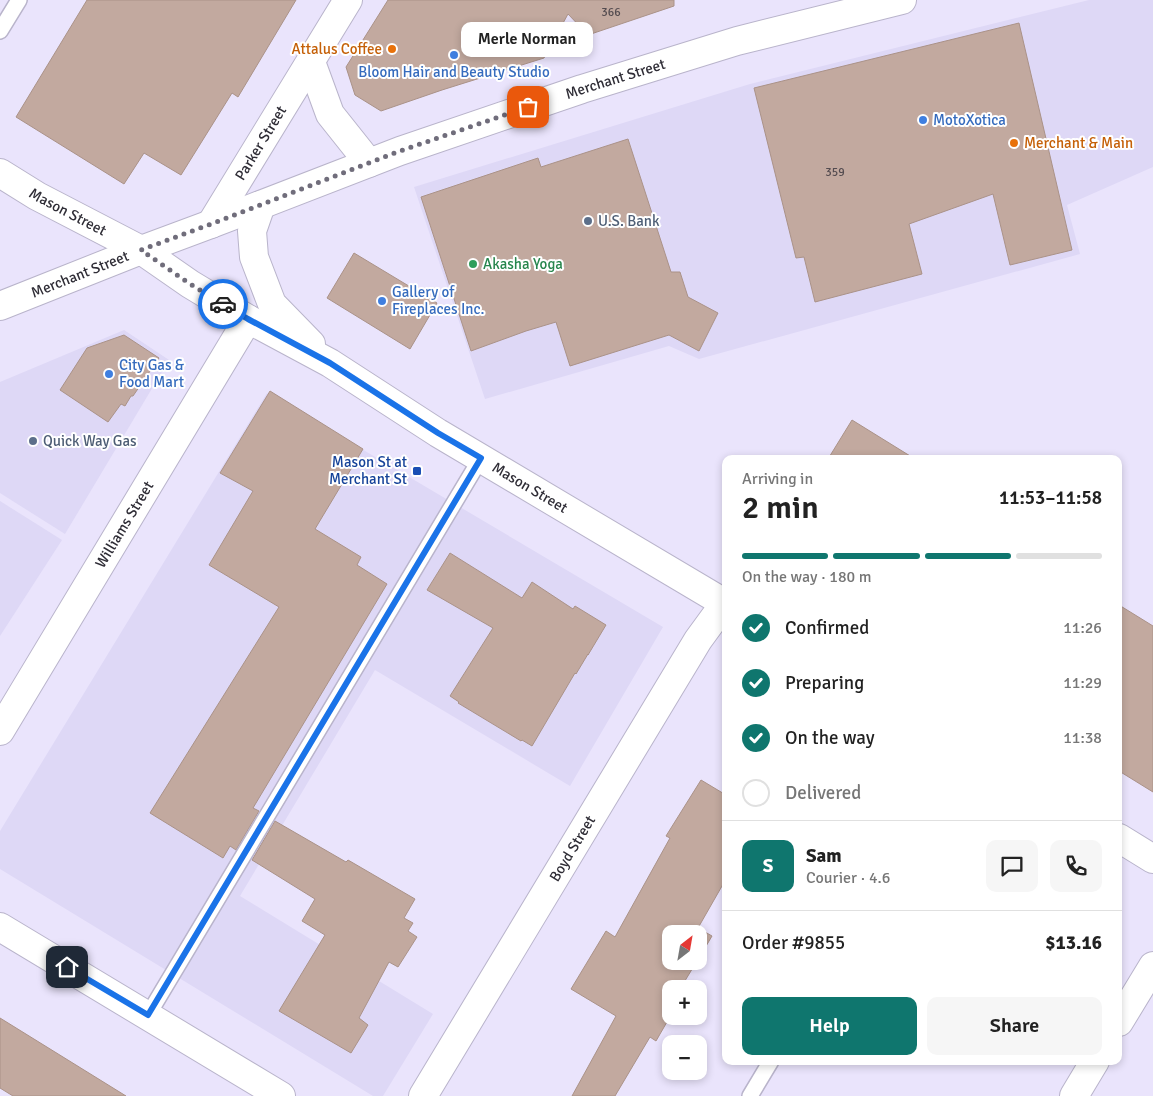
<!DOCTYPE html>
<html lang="en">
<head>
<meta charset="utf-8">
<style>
	:root { --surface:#fff; --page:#f6f6f6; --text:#222; --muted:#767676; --line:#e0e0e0; --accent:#0f766e }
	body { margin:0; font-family:Signika,sans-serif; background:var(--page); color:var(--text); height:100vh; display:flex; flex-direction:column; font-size:19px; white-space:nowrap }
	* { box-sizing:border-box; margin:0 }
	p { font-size:16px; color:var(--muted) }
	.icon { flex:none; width:28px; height:28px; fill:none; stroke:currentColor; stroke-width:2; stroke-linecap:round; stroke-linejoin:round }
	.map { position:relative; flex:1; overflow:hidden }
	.sheet { position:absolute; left:722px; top:455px; width:400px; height:610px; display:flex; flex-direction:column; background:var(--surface); border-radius:10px; box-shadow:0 2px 8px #0003 }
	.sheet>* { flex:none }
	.needle { width:32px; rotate:31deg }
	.fabs { position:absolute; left:662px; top:925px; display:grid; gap:10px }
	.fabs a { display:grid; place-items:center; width:45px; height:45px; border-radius:10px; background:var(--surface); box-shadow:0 2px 8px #0003; font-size:25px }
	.pin { position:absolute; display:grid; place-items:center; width:42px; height:42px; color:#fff; margin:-21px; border-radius:10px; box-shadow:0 2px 8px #0006 }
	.courier { position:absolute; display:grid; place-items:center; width:50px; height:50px; margin:-25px; border:4px solid #1a73e8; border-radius:50%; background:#fff; color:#222; box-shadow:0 1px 6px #0007 }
	.bubble { position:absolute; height:35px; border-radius:10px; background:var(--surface); box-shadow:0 2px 8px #0003; font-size:16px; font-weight:600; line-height:35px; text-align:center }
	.summary em { font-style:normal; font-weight:600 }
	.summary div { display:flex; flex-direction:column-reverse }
	.summary { display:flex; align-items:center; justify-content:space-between; height:85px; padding:0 20px }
	h1 { font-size:32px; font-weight:600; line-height:38px }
	.bar { display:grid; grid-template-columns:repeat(4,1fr); gap:8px 5px; align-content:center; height:60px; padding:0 20px }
	.bar i { height:6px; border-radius:4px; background:var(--line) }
	.bar .active { background:var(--accent) }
	.bar p { grid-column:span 4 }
	.line { display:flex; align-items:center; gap:12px; padding:0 20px; border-top:1px solid var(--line) }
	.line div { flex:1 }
	.round { display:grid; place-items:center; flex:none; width:52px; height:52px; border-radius:10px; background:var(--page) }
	ol { padding:0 20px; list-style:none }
	li { display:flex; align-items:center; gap:15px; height:55px }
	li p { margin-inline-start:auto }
	li .icon { padding:5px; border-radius:50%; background:var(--accent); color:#fff; stroke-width:4 }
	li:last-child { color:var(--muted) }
	li i { width:28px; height:28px; border:2px solid var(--line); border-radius:50% }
	.primary-button { display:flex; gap:10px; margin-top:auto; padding:10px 20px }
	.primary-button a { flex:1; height:58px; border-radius:10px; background:var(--accent); color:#fff; font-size:20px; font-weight:600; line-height:58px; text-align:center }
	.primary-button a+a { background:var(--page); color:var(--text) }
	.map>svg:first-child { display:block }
</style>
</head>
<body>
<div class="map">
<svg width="1153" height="1096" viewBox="0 0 1153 1096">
	<rect width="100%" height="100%" fill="#eae4fc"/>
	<g fill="#ded8f6">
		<polygon points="1089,0 1153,0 1153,167 1067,205 1080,254 699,359 669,346 485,399 414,187 750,84"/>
		<polygon points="124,330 169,360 65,534 0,493 0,382"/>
		<polygon points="267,393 663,627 570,786 375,670 240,896 433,1014 383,1096 373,1096 0,869 0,831"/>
		<polygon points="0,501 62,540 0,636"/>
	</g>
	<g fill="#c2a99f" stroke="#aa9288">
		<polygon points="87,0 296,0 238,97 232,93 181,175 144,153 124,184 16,117"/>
		<polygon points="388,0 674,0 674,6 588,35 568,14 544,58 442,90 381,111 355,95 346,67"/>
		<polygon points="1019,23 1072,250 1010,265 993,194 909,224 922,274 815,302 804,257 796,258 754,88"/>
		<polygon points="628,139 671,272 680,272 688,297 718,313 699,351 669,335 570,366 556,322 526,331 471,351 421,197 538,158 541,167"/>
		<polygon points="354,253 437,303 410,349 327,298"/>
		<polygon points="124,335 159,358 133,396 131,396 125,406 121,404 108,422 60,390 87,348"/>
		<polygon points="270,391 363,449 315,529 361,557 357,565 387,584 253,808 259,811 236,850 230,846 223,858 150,813 279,607 209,565 253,491 220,473"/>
		<polygon points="852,420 915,459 828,459"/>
		<polygon points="450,553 522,598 532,582 573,609 575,606 606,625 588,655 588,654 576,674 575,673 532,746 522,740 521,741 458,703 459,702 450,696 493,628 427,590"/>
		<polygon points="1119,605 1153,626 1153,792 1119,771"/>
		<polygon points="701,780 726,795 726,879 698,928 712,936 699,958 699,934 671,934 671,961 697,961 680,989 671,989 671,1015 656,1041 650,1037 615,1096 572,1096 616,1016 571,989 606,931 615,937 670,838 666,836"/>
		<polygon points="275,821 346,862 348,860 415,899 404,918 413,923 408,931 417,937 398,967 389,962 359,1018 368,1025 351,1053 279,1011 325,935 302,921 315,899 252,860"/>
		<polygon points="0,1018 126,1096 13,1096 0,1088"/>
	</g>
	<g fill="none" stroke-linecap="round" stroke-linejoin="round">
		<g stroke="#b9b4cb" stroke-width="18">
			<g id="lane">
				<polyline points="0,31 19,0"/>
				<polyline points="148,1015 481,458"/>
				<polyline points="750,1096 771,1061"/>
			</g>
		</g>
		<g stroke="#b9b4cb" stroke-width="30">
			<g id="street">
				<polyline points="311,62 330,114 369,163"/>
				<path id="s1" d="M0,173L37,196L141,250"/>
				<path id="s2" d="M211,224L348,0"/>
				<path id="s3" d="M0,731L248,319"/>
				<polyline points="0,927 281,1096"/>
				<polyline points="1119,1022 1153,966"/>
				<path id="s4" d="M423,1096L698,640L725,603"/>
				<polyline points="1074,1096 1095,1061"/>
			</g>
		</g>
		<g stroke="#b9b4cb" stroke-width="30">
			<g id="secondary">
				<polyline points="261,205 252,231 254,257 272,304 311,344"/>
				<path id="s5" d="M141,250L190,284L248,319L330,363L438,433L726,604"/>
				<path id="s6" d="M0,306L141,250L211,224L400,151L582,89L737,41L902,0"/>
				<polyline points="1119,838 1153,859"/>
			</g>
		</g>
		<use href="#lane" stroke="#fff" stroke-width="15"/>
		<use href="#street" stroke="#fff" stroke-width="28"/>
		<use href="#secondary" stroke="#fff" stroke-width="28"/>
	</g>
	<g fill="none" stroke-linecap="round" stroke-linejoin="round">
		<polyline stroke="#706d7b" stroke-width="5" stroke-dasharray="0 9" points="223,304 190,284 141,250 211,224 400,151 528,107"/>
		<polyline stroke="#1a73e8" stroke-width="6" points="67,967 148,1015 481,458 438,433 330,363 248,319 223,304"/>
	</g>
	<g fill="#e8710a" stroke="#fff" stroke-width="2">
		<circle cx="392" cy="49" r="5"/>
		<circle cx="1014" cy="143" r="5"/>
	</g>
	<g fill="#3f7fe0" stroke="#fff" stroke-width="2">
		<circle cx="454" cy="55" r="5"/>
		<circle cx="923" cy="120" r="5"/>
		<circle cx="382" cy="301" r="5"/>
		<circle cx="109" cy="374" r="5"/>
	</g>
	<g fill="#5c6f8a" stroke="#fff" stroke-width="2">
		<circle cx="588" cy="221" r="5"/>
		<circle cx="33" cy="441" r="5"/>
	</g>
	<circle fill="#2e9e5b" stroke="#fff" stroke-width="2" cx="473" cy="264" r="5"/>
	<rect fill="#1a4fb4" stroke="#fff" stroke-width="2" x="412" y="466" width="10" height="10" rx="2.5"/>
	<g text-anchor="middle" stroke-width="4" stroke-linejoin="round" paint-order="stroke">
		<g font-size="12" fill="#544c50">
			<text x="611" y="16">366</text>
			<text x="835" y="176">359</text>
		</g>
		<g font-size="15" fill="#c56008" stroke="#fff" text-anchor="end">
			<text x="382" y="54">Attalus Coffee</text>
			<text x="1024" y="148" text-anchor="start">Merchant &amp; Main</text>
		</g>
		<g font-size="15" fill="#366cbe" stroke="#fff" text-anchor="start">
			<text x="454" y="77" text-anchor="middle">Bloom Hair and Beauty Studio</text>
			<text x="933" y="125">MotoXotica</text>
			<text x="392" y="297">Gallery of<tspan x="392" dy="17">Fireplaces Inc.</tspan></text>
			<text x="119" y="370">City Gas &amp;<tspan x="119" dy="17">Food Mart</tspan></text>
		</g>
		<g font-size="15" fill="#2f2d36" stroke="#fff">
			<text dy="5" stroke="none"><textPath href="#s6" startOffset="656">Merchant Street</textPath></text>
			<text dy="5" stroke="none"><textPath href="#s2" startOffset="95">Parker Street</textPath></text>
			<text dy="5" stroke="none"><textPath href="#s1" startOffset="78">Mason Street</textPath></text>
			<text dy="5" stroke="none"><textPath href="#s6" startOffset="86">Merchant Street</textPath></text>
			<text dy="5" stroke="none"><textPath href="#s5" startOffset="456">Mason Street</textPath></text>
			<text dy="5" stroke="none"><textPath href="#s3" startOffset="241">Williams Street</textPath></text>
			<text dy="5" stroke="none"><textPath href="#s4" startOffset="289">Boyd Street</textPath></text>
		</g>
		<g font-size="15" fill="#4e5e75" stroke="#fff" text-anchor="start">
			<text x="598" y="226">U.S. Bank</text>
			<text x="43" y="446">Quick Way Gas</text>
		</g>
		<g font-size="15" fill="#27864d" stroke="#fff" text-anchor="start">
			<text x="483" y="269">Akasha Yoga</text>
		</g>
		<g font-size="15" fill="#164399" stroke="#fff" text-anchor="end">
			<text x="407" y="467">Mason St at<tspan x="407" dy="17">Merchant St</tspan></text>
		</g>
	</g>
</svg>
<div class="fabs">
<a><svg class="needle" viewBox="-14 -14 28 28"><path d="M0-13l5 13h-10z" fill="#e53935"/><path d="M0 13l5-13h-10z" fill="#767676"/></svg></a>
<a>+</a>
<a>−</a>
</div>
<div class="pin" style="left:528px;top:107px;background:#ea580c"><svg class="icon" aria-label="bag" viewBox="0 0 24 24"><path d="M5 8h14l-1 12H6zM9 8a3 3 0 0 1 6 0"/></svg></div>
<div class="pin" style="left:67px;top:967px;background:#1f2937"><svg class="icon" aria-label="home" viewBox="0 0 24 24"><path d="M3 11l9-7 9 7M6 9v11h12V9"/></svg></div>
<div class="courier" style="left:223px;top:304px"><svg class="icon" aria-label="car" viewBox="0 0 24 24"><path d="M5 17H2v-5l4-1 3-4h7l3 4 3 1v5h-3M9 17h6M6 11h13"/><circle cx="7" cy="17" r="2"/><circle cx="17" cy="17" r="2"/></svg></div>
<div class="bubble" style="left:461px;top:22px;width:132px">Merle Norman</div>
<section class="sheet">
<div class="summary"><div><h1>2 min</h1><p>Arriving in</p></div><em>11:53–11:58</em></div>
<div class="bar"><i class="active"></i><i class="active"></i><i class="active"></i><i></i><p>On the way · 180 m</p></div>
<ol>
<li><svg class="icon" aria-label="check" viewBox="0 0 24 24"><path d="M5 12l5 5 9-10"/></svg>Confirmed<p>11:26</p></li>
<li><svg class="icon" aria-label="check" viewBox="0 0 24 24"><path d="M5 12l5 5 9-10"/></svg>Preparing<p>11:29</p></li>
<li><svg class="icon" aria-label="check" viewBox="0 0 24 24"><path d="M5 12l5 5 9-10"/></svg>On the way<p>11:38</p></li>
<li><i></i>Delivered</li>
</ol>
<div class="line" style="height:90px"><b class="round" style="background:var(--accent);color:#fff">S</b><div><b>Sam</b><p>Courier · 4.6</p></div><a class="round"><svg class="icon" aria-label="chat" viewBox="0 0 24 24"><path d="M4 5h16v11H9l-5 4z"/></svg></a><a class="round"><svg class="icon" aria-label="phone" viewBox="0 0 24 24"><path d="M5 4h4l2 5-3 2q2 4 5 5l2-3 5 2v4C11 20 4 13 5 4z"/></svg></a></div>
<div class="line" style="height:65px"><div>Order #9855</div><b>$13.16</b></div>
<div class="primary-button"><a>Help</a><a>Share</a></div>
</section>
</div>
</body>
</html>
